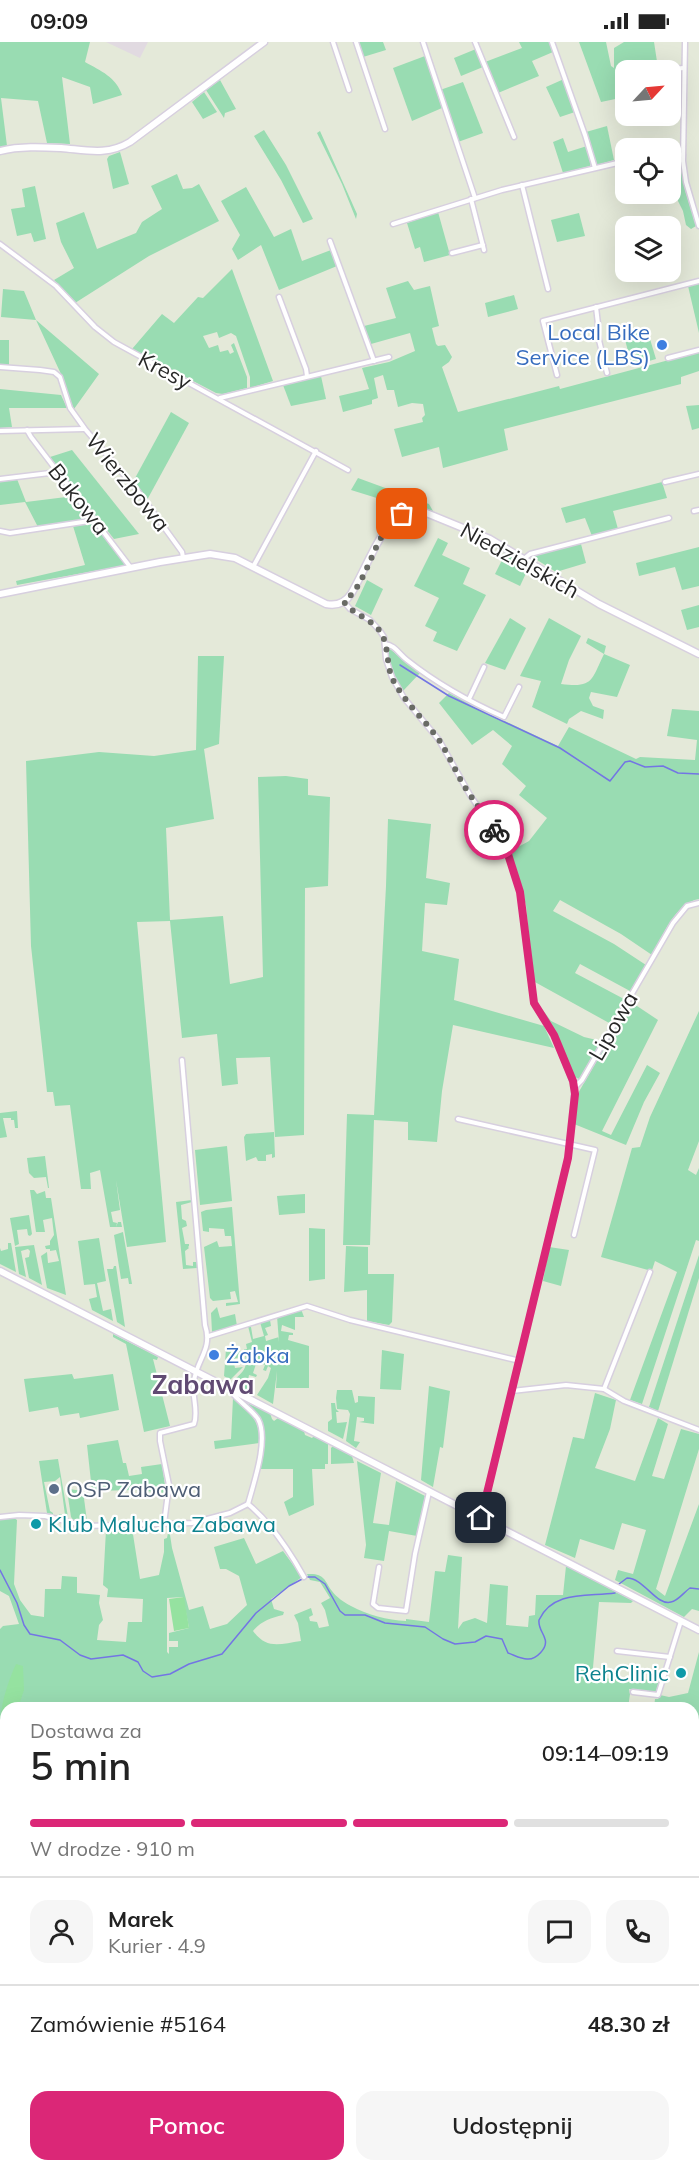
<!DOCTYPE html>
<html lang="pl">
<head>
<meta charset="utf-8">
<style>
	:root { --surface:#fff; --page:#f6f6f6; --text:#222; --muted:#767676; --line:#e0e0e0; --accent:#db2777 }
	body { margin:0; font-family:Mulish,sans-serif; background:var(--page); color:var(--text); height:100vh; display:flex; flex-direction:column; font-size:22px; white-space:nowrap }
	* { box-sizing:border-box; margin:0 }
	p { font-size:20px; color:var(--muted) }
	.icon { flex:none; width:33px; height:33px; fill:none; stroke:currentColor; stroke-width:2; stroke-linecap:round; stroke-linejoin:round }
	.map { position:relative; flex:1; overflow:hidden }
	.drawer { position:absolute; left:0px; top:1660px; width:699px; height:470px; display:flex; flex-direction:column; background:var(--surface); border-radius:18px 18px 0 0; box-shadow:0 6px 24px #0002 }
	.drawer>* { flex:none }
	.needle { width:39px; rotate:64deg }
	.controls { position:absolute; left:615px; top:18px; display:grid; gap:12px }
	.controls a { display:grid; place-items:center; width:66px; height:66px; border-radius:12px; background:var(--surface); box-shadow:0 6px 24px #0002; font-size:30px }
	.pin { position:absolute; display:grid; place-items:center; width:51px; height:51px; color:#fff; margin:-26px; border-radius:12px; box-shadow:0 3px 9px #0006 }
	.courier { position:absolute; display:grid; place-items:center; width:60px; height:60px; margin:-30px; border:4px solid #db2777; border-radius:50%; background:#fff; color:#222; box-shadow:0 2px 8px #0007 }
	.overview em { font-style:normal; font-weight:600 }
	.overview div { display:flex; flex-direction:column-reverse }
	.overview { display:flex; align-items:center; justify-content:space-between; height:102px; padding:0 30px }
	h1 { font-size:39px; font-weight:600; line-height:45px }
	.bar { display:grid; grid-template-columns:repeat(4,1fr); gap:9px 6px; align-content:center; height:72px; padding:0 30px }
	.bar i { height:8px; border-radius:4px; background:var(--line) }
	.bar .on { background:var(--accent) }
	.bar p { grid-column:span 4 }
	.line { display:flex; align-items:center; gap:15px; padding:0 30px; border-top:2px solid var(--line) }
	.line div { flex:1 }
	.round { display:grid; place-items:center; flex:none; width:63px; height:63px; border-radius:18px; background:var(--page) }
	.cta { display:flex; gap:12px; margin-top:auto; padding:12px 30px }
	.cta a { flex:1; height:69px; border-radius:18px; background:var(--accent); color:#fff; font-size:24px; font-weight:600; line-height:69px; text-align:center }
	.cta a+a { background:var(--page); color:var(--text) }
	.status { display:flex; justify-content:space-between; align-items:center; height:42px; padding:0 30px; background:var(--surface); direction:ltr }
	.status svg { height:16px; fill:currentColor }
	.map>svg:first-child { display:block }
</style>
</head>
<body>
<div class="status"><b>09:09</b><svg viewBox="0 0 49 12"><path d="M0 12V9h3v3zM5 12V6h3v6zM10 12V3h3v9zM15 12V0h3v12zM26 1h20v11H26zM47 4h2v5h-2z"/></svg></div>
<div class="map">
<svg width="699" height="2129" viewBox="0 0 699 2129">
	<rect width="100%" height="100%" fill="#e4e9d9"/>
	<polygon fill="#e1dae1" points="106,0 148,0 140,16"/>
	<g fill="#99dcb2" fill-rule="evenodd">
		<path d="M0,0H90L85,20C101,29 116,35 122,53L93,62L90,45L62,35L70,102L47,101L38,59L1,56L7,104L0,105Z"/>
		<polygon points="359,0 383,0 386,8 363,15"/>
		<polygon points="519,0 549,0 553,10 532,19 539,34 498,51 485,20 522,6"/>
		<polygon points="579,0 606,0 611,24 614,26 614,6 624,0 654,0 658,26 626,28 625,60 625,55 601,60"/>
		<polygon points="476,7 483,25 461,34 454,16"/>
		<polygon points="425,14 442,66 412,79 393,26"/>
		<polygon points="564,37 575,70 560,75 546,45"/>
		<polygon points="220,38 236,67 225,71 224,76 206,48"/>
		<polygon points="463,40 483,91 458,100 440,48"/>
		<polygon points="204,50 217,70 203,77 192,60"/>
		<polygon points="607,84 614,118 597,123 586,90"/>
		<polygon points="264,88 286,123 313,177 303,181 281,138 254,94"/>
		<polygon points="320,89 357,172 356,177 342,142 317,91"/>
		<polygon points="563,96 568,110 587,104 591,121 590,124 563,131 553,100"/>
		<polygon points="120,110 129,142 113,147 107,117 109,114"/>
		<polygon points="679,116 685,148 696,184 691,187 686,183 683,169 671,145 674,124 671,121 671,117"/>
		<polygon points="177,132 183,147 192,146 199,142 219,179 149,214 75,261 54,238 74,226 61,200 56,181 84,170 97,207 136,191 142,180 162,167 151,144"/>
		<polygon points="35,144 46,197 34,200 31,191 17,194 11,167 25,165 22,147"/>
		<polygon points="246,145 274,195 291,187 302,219 331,208 337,224 279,248 261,203 238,218 232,207 240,193 221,159"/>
		<polygon points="438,170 450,213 424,220 420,205 415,207 407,181"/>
		<polygon points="579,171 585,194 557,200 551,178"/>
		<polygon points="232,227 273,339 250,346 250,335 236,294 231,291 219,296 217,290 203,294 209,306 218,303 220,310 228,308 230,312 234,310 231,303 234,301 247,335 247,346 223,352 216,351 132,307 162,272 174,281 198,255 203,256"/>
		<polygon points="408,239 414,248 430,244 439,284 432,286 436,302 438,304 445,303 452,315 449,320 442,325 458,370 559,344 560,347 699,310 699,329 681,335 681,342 504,387 508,408 443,426 439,405 402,415 394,387 423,380 422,376 425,373 423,362 412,361 398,365 394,348 387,348 383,333 374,336 378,356 372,358 372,362 343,370 339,354 369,347 362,326 389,320 415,309 410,291 371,302 364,284 396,276 386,246"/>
		<polygon points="699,241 699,291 688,244"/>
		<polygon points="3,247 24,249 36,278 99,332 74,367 67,353 61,332 36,278 1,275"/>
		<polygon points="514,253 518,267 488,275 485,261"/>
		<polygon points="647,287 656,317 632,324 624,294"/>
		<rect x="0" y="298" width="9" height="26"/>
		<polygon points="321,334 326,357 291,364 283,343"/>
		<polygon points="0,347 61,353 67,366 9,366 12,385 0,386"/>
		<polygon points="699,363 699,386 692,388 686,364"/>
		<polygon points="171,370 189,381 147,458 134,438"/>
		<polygon points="72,408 139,492 114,497 50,415"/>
		<polygon points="358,436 429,462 433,469 409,466 351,448"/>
		<polygon points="17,437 26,460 74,454 90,473 89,476 38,485 25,460 0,463 0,439"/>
		<polygon points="662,440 667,456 613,469 618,487 592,494 585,476 566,481 561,466"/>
		<polygon points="95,481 127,523 17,543 16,539 85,523 73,484"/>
		<polygon points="438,496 448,501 442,513 470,526 463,542 486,553 457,609 433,599 437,590 425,584 439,556 414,544"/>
		<polygon points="581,502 586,521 556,530 531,514"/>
		<polygon points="699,505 699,544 682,548 675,525 639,534 636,521"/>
		<polygon points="506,510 527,523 528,527 520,544 495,532"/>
		<polygon points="367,538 383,547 371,573 355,564"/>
		<polygon points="699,563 699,585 687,588 681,568"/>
		<polygon points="510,576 526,586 505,628 485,621"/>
		<path d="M549,576L581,594L569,618L561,642C593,646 591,639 604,612L586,601L588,596L606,604L604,612L630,623L617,655L591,650L589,656L593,664L604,668L603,677L581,669L569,677L567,682L532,665L541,639L520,634Z"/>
		<path d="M390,607L420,631L403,649C395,636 390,625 388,610Z"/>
		<polygon points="198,614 224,614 219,702 204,707 214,777 166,786 170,878 223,874 230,942 263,935 258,735 286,734 308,737 308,753 330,755 328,844 305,846 304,1093 275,1095 270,1015 236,1016 238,1042 222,1044 217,992 182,996 170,879 137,880 166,1200 127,1205 116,1138 120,1168 111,1170 113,1180 117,1181 116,1185 118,1180 121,1180 122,1185 110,1185 100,1128 90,1131 91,1147 81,1147 70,1063 55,1064 53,1050 47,1050 31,904 26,719 99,710 154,714 196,708"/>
		<path d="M449,651L473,664L558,704L569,685L636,717L640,715L695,718L697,698L667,694L672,667L699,669V857C675,861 663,894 652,913L621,892L560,858L553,869L614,902L646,923L630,949L580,922L575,931L624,957L611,982L533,939L526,863L509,810L529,799L547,776L519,753L526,744L502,722L512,704L493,688L472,703L439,661Z"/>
		<polygon points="388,777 431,782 426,836 450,841 447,863 425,861 422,909 459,917 454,958 544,984 554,1006 453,983 442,1049 437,1100 408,1098 408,1080 374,1078 370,1203 343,1203 347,1072 374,1073 386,844"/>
		<polygon points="631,960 658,978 602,1089 611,1093 647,1023 660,1031 644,1060 626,1103 574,1082 577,1053"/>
		<polygon points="542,967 551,979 584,995 601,999 579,1037 575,1035 558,996"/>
		<polygon points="699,969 699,1099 688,1128 696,1133 699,1126 699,1199 696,1198 642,1362 630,1358 677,1230 655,1219 652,1228 648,1228 601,1215 632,1106 640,1105 650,1075"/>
		<polygon points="17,1069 18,1086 15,1086 14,1078 11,1078 11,1076 3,1076 7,1095 0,1096 0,1071"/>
		<polygon points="274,1090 275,1115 272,1116 272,1112 266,1113 266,1119 258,1119 256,1115 246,1119 244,1095 246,1092"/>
		<polygon points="227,1104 232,1159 200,1163 195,1108"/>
		<polygon points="45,1114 49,1146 50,1146 48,1146 46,1135 34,1136 29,1131 27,1116"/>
		<polygon points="30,1148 34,1148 37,1152 45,1149 46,1156 51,1156 66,1253 47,1246 41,1214 47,1210 48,1221 59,1219 56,1208 50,1209 50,1207 46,1207 45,1204 50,1203 50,1199 54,1193 52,1176 43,1178 45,1190 36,1190"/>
		<polygon points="305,1152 305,1171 279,1173 277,1154"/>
		<polygon points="192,1158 192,1160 181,1163 182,1177 186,1179 187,1184 182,1186 185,1202 189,1202 189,1204 188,1205 189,1206 185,1209 186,1223 193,1224 193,1220 198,1220 197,1226 183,1227 176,1160"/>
		<polygon points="232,1165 240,1262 226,1264 226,1261 238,1260 235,1249 230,1250 231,1257 213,1259 210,1256 204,1205 217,1199 219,1205 232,1204 231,1194 225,1194 224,1187 209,1186 209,1190 203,1189 201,1170 206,1168"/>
		<polygon points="29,1173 32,1192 30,1194 28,1193 27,1187 17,1188 19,1202 15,1204 10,1176"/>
		<polygon points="309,1186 325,1187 325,1237 309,1239"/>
		<polygon points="123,1190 132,1242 129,1242 128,1236 121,1237 114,1193"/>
		<polygon points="99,1196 106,1239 97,1241 103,1269 111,1267 113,1279 92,1268 89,1257 97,1255 95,1242 84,1243 78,1199"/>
		<polygon points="8,1201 11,1201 16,1230 0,1222 0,1206 1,1209 8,1207"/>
		<polygon points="34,1203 42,1243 29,1236 25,1216 29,1215 30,1209 28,1207 21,1209 26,1235 19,1232 15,1205"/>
		<polygon points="346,1204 368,1205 368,1232 394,1232 392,1280 389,1283 367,1279 367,1248 344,1250"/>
		<polygon points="549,1205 569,1208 561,1244 543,1239"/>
		<polygon points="699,1213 699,1236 658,1369 649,1365"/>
		<polygon points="114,1224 116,1224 125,1285 117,1280 107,1227 113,1227"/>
		<polygon points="217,1265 220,1276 235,1272 237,1284 212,1290 211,1271"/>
		<path d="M301,1267L304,1275H295V1288L282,1283L281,1289L293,1291V1293H289L288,1298L309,1304V1346H276L277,1329L273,1362L257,1353L268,1336L271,1326L268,1324L266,1329L263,1328L265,1323L261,1321L256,1322L253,1331L257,1333L256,1335L249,1333L248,1338L254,1340L250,1352L231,1341C246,1327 248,1327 244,1307H247L246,1302L252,1300L248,1284L251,1285L253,1297L264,1294L260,1280L270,1278L271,1284L265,1286L268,1293L265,1294L266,1299L279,1295V1300L277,1274Z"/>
		<polygon points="113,1292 158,1315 157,1318 153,1317 170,1384 144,1390 126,1302 113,1295"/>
		<polygon points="235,1304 237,1304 239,1309 242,1309 241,1315 233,1317 235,1326 243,1325 230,1338 224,1334 226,1307 232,1305 234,1309 236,1308"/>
		<polygon points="382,1308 404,1312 401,1348 380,1347"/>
		<polygon points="72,1332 74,1337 113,1332 119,1368 80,1376 79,1371 60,1374 58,1365 29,1370 24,1337"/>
		<polygon points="429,1344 450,1349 443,1406 440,1405 433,1445 421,1438"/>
		<polygon points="337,1348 352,1348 355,1361 358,1360 358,1354 375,1355 374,1382 359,1380 364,1379 364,1376 357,1375 354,1399 360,1400 356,1406 346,1399 350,1372 348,1368 337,1367 336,1356"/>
		<polygon points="595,1351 616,1358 610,1387 595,1426 635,1439 658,1376 668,1382 652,1434 664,1437 681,1387 699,1392 699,1407 656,1547 665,1554 699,1462 699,1569 692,1567 684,1575 615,1538 618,1528 633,1532 646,1488 622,1481 614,1508 580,1497 575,1516 545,1503 573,1395 584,1397"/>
		<path d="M233,1356C250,1368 261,1380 259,1401L215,1407L214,1399L231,1397Z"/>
		<polygon points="242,1359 270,1371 272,1377 274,1379 278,1376 304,1389 305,1393 312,1396 314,1394 328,1402 328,1422 325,1422 325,1427 312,1427 314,1463 289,1474 284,1460 293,1455 293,1427 258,1427 261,1382"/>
		<polygon points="331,1361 335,1361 336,1367 339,1370 336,1370 337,1381 347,1380 343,1397 328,1389 328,1380 332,1377"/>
		<polygon points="118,1398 123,1421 126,1421 129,1434 142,1432 141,1425 162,1422 166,1451 135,1448 92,1449 87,1403"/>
		<polygon points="333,1404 352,1414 354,1421 331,1422 331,1406"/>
		<polygon points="58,1417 68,1475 66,1476 59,1474 59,1472 65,1473 60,1435 55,1439 44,1440 50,1469 53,1471 53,1472 47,1471 39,1419"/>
		<polygon points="357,1419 381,1431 373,1481 389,1483 396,1439 425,1454 417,1494 389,1489 384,1519 364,1516 366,1503"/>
		<polygon points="69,1447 83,1449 87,1479 74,1479 71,1475 67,1448"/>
		<path d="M14,1476L17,1478L14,1542L20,1558L31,1573L44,1575L45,1547H61L62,1534L77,1535V1551L100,1553L99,1561L103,1578L99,1583L97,1598L126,1600L128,1580H142L143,1557L107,1555L108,1547L103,1543L106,1488L132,1486L140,1537L159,1533L164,1510V1497L167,1496L169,1486L172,1506L189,1568L203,1564L210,1587L227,1582L247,1563L239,1534L226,1527H220L214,1505L244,1496L256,1522L283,1509L302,1535L271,1557L274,1567L284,1570L283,1573C271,1576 261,1579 253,1589C267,1608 280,1602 301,1599L298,1581L294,1573L311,1566L313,1573L309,1575L310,1579L317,1580L319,1586L329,1584L325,1568L321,1561L330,1556L320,1540L310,1538L307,1532C325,1531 324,1538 332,1549C336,1555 345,1561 351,1564C368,1573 387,1578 406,1579V1577L429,1580L435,1529L445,1530L448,1513L462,1515L458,1587L463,1580L475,1576L487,1581L490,1542L508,1544L506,1583L528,1585L529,1574L535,1573L536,1553H563L566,1524L633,1559L631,1561L599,1560L592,1636L660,1638L656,1650L629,1647L630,1652L628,1666H6V1965L0,1958V1587L3,1584L19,1582L9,1554L0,1549V1477ZM183,1555L189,1586L169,1591V1599H178V1605H169V1612L167,1610V1556Z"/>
		<polygon points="699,1610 699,1863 693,1868 693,1666 654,1666 655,1657 658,1657 660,1653 669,1655 688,1651"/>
		<polygon points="699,1903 699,2054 693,2056 693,1908"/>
		<polygon points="699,2087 699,2129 683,2129 683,2124 693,2124 693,2088"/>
		<polygon points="203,2124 252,2124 253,2129 205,2129"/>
	</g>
	<g fill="#95e2a0">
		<polygon points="184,1555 189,1586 174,1589 169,1557"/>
		<path d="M16,1622L23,1624L24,1648L18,1666H6V1682L0,1686C0,1664 7,1642 16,1622Z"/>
		<polygon points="421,2124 480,2124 484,2129 424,2129"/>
	</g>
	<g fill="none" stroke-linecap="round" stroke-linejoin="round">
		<g stroke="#7375e4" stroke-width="1.5">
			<polyline points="400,623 449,654 560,706 610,739 625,720 630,719 645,725 663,724 678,731 699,732"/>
			<path d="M0,1528L17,1561L24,1583L30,1592L60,1598L80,1613L91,1617L123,1613L138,1620L143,1629L152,1635L170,1632L189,1622L222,1612L256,1571L289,1544L306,1535H315L325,1542L340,1569L345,1573H365L385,1581L425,1585L443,1597L455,1602L475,1600L486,1594L502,1597L508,1611C514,1613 521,1617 527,1617C536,1618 548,1606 545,1597C543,1590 538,1586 539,1578C553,1548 588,1555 615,1551"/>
			<path d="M619,1542L627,1536C644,1536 656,1564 671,1560C678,1559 684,1550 690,1546L699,1547"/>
		</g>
		<g stroke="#d7cfdf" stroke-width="7">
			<g id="street">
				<polyline points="333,0 349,48"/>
				<polyline points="356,0 385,87"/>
				<polyline points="423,0 475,156"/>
				<polyline points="475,0 514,95"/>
				<polyline points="552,0 585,93 595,126"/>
				<polyline points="685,0 683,119 686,140 699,184"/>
				<polyline points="659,28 684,26"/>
				<polyline points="670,114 683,113"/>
				<polyline points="522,143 548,247"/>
				<polyline points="471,157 484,208"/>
				<polyline points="393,182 502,148 626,119"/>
				<polyline points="330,199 374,319"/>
				<polyline points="0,202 56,244 95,285 114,300 348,428"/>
				<polyline points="452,211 483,203"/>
				<polyline points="279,255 306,327 307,334"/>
				<polyline points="596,265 598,282 597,290 607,331"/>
				<polyline points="668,316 699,308"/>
				<polyline points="0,325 40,328 54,330 60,335 70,366 85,387 137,448 182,510 183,515"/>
				<polyline points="557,333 543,279 699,239"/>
				<polyline points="220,356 389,315"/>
				<polyline points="27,388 31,395 131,526"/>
				<polyline points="0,389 84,387"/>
				<polyline points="0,437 58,430"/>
				<polyline points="665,440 699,432"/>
				<polyline points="694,469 699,468"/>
				<polyline points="0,489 10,491 96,478"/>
				<polyline points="525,516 530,512 669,476"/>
				<polyline points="253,525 316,409"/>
				<polyline points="344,560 350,567 370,578 380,589 384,595 386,617 392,635 404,656 439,698 470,753 506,806 520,850 534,961 554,993 575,1045"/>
				<path d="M385,602C395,603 399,612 407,618C436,641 470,660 504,675L519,645"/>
				<polyline points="469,657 484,625"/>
				<polyline points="458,1077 595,1108 574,1193"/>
				<polyline points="209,1294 307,1264 350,1278 520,1319"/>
				<polyline points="604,1347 650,1230"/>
				<polyline points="512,1349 566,1343 604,1347 624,1359 699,1388"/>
				<path d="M234,1350V1353C241,1361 252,1368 258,1377C269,1397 254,1440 248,1462"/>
				<path d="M0,1475L19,1473L45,1474L85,1484L192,1481L230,1471L248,1462C270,1480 290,1510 304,1535"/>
				<polyline points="481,1476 568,1116 575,1045 582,1038 673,881 687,864 699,861"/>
				<path d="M164,1482L169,1443L160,1399V1391L194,1382C199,1368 191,1353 194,1339C197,1317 213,1307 205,1283L182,1018"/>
				<polyline points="379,1525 373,1562 378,1566 406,1569 415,1512 429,1450"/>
				<polyline points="617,1609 670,1615"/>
				<polyline points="633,1650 658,1653 681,1579"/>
				<polyline points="253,2124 255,2129"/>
				<polyline points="490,2124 493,2129"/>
				<polyline points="562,2124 564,2129"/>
				<polyline points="361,2129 367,2124"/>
			</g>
		</g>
		<g stroke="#d7cfdf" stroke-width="9">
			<g id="secondary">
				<path d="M0,109C20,104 41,105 61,106C86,108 107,114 130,100L264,0"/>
				<path d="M0,552L160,520L210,512L235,516L326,562C336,564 345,561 351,552C363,532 380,488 397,475C404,469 411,468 419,468L490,497L599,562L699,612"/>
				<polyline points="0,1229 699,1588"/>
				<polyline points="0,2006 6,2005"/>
				<polyline points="173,2124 176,2129"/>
			</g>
		</g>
		<use href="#street" stroke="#fff" stroke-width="4"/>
		<use href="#secondary" stroke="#fff" stroke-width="6"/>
	</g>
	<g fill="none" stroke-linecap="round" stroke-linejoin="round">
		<path stroke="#696b65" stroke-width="6" stroke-dasharray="0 10.8" d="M402,472C372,491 371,538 344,560C353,572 369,576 379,588C389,600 386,621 392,636C404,660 424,677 439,698C448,712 455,728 463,742C473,758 484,772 494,788"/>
		<polyline stroke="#db2777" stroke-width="8" points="481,1476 568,1116 575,1052 573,1039 554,993 534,961 520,850 506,806 494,788"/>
	</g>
	<g fill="#3f7fe0" stroke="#fff" stroke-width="2">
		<circle cx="662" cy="303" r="6"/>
		<circle cx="214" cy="1313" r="6"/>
	</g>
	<circle fill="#5c6f8a" stroke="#fff" stroke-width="2" cx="54" cy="1447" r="6"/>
	<g fill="#0f9aa8" stroke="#fff" stroke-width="2">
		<circle cx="36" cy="1482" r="6"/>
		<circle cx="681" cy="1631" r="6"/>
	</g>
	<g text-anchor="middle" stroke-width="4.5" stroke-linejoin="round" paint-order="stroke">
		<g font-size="22" fill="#366cbe" stroke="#fff" text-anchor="end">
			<text x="650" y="298">Local Bike<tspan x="650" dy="25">Service (LBS)</tspan></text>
			<text x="226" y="1321" text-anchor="start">Żabka</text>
		</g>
		<g font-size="22" fill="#272727" stroke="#fff">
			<text transform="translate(165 328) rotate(28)" y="8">Kresy</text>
			<text transform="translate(128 440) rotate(51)" y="8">Wierzbowa</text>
			<text transform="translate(79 457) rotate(52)" y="8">Bukowa</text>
			<text transform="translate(520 518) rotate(29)" y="8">Niedzielskich</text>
			<text transform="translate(613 984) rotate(-60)" y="8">Lipowa</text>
		</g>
		<g font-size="22" fill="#4e5e75" stroke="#fff" text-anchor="start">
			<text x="66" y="1455">OSP Zabawa</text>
		</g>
		<g font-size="22" fill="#0d838f" stroke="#fff" text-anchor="start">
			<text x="48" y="1490">Klub Malucha Zabawa</text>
			<text x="669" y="1639" text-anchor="end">RehClinic</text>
		</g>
		<g font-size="26" font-weight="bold" fill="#614b73" stroke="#fff">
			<text x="203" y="1352">Zabawa</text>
		</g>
	</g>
</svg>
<div class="controls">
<a><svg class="needle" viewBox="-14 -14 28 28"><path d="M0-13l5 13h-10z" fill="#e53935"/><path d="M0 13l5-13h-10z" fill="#767676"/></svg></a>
<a><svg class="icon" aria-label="locate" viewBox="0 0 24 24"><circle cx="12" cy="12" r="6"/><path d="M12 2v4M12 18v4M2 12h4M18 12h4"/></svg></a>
<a><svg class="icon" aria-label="layers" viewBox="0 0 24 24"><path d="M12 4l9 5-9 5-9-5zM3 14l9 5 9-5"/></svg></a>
</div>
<div class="pin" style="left:402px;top:472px;background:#ea580c"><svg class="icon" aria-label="bag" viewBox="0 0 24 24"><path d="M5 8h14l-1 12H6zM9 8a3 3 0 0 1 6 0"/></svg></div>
<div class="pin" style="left:481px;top:1476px;background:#1f2937"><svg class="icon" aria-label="home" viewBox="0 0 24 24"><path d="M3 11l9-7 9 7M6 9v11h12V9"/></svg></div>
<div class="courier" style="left:494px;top:788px"><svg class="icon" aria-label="bike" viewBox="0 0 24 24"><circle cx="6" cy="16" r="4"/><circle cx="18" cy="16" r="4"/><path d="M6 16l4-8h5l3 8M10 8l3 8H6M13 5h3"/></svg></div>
<section class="drawer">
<div class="overview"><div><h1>5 min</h1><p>Dostawa za</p></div><em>09:14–09:19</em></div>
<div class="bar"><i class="on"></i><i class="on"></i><i class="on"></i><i></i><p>W drodze · 910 m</p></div>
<div class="line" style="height:108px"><a class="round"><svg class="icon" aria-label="person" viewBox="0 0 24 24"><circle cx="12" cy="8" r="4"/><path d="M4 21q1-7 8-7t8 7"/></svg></a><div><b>Marek</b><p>Kurier · 4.9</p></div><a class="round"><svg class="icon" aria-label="chat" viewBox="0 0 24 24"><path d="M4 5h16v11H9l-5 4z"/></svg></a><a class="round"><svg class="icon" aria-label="phone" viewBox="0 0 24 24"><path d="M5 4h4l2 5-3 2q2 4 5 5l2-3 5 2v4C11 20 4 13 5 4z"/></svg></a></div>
<div class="line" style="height:78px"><div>Zamówienie #5164</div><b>48.30 zł</b></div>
<div class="cta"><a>Pomoc</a><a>Udostępnij</a></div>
</section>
</div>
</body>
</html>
